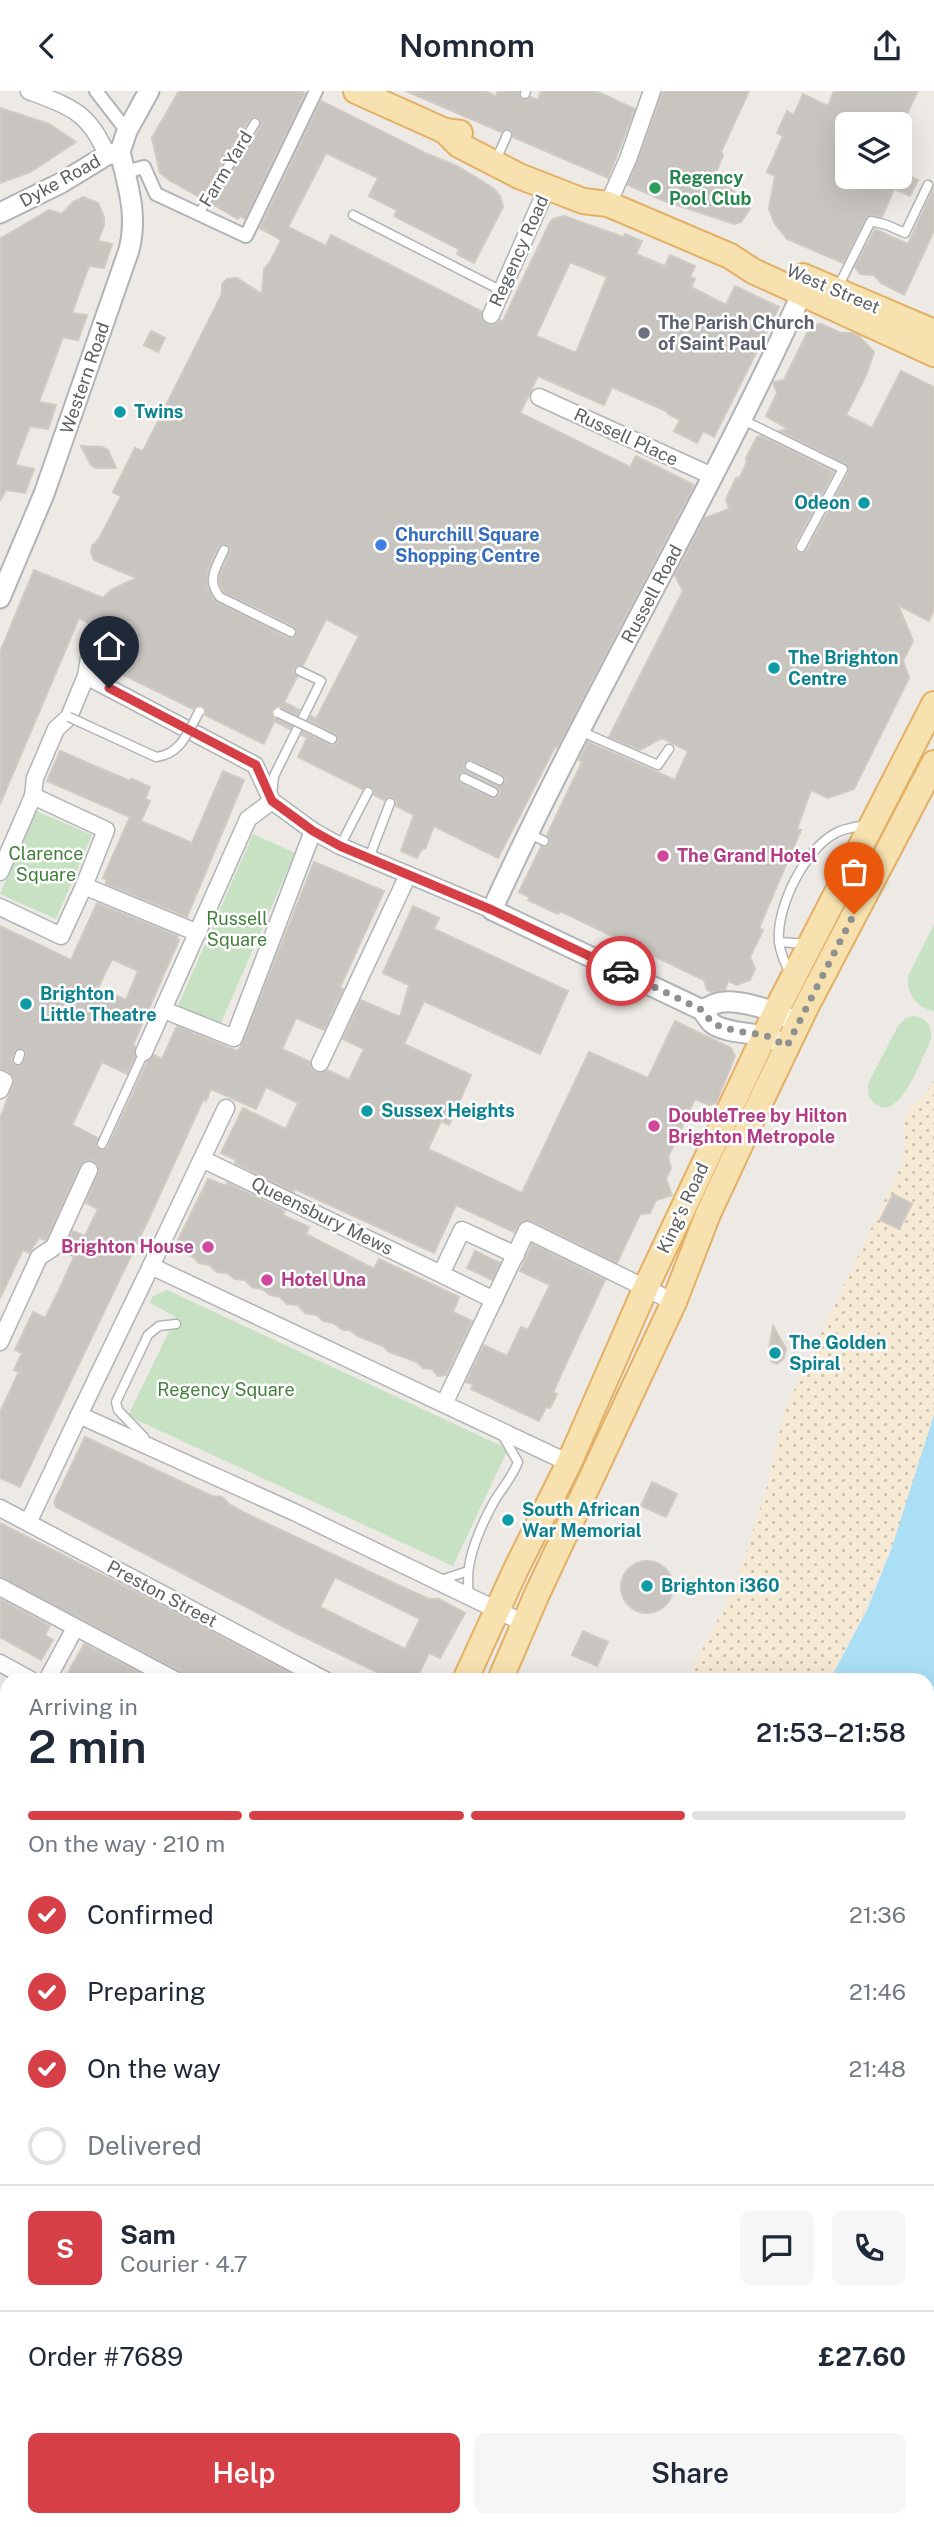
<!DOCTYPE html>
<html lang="en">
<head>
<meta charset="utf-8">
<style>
	:root { --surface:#fff; --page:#f6f6f7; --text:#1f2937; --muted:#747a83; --line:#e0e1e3; --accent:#d73f47 }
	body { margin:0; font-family:"Public Sans",sans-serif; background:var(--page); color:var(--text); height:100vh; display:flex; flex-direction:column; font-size:26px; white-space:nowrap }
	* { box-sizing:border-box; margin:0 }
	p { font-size:23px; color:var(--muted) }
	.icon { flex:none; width:38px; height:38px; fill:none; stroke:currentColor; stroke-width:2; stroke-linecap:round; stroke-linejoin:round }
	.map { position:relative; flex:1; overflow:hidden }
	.sheet { position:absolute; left:0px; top:1582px; width:934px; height:854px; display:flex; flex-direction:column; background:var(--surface); border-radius:21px 21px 0 0; box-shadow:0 7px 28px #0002 }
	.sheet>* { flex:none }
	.tools { position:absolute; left:835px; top:21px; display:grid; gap:14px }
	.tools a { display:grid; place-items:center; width:77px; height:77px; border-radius:10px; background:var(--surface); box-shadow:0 7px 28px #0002; font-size:35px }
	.pin { position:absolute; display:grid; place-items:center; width:60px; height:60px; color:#fff; margin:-72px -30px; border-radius:50% 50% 50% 0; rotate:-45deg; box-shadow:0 0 7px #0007 }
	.pin .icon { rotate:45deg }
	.courier { position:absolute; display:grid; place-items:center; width:70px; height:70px; margin:-35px; border:5px solid #d73f47; border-radius:50%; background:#fff; color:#222; box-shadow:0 2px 9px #0007 }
	.headline em { font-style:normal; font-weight:600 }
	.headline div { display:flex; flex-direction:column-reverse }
	.headline { display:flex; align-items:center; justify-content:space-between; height:119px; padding:0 28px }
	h1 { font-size:46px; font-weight:600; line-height:52px }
	.bar { display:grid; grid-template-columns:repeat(4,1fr); gap:10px 7px; align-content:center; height:84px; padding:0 28px }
	.bar i { height:9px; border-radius:5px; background:var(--line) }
	.bar .on { background:var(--accent) }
	.bar p { grid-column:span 4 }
	.line { display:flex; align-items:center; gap:18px; padding:0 28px; border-top:2px solid var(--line) }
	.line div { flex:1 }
	.round { display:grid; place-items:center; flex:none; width:74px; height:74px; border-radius:10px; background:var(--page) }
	ol { padding:0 28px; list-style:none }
	li { display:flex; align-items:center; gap:21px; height:77px }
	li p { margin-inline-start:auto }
	li .icon { padding:7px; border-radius:50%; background:var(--accent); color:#fff; stroke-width:4 }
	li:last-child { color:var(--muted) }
	li i { width:38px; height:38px; border:4px solid var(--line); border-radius:50% }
	.cta { display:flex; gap:14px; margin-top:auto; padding:14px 28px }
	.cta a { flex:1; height:80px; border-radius:10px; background:var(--accent); color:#fff; font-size:28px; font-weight:600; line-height:80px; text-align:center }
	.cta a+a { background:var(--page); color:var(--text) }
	header { display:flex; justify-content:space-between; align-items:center; height:91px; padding:0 28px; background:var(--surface); font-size:32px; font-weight:600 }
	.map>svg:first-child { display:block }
</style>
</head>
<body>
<header><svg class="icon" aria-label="back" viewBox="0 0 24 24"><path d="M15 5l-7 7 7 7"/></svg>Nomnom<svg class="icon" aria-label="share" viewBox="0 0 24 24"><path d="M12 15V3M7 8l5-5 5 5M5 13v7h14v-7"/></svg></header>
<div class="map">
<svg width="934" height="2436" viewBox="0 0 934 2436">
	<defs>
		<pattern id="sand-dots" width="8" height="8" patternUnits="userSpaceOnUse" patternTransform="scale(1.75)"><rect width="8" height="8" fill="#f6ead5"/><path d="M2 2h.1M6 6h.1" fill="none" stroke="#cac1b0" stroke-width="1.8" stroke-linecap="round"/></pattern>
	</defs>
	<rect width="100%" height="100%" fill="#ede9e4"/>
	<g fill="url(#sand-dots)">
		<polygon points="934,990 934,1355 863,1524 829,1589 686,1589 735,1496 767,1395 785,1318 901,1075 905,1057 903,1031 909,1019 922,1007"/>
		<polygon points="254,2429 376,2429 372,2436 249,2436"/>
	</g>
	<g fill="#c6e2c2">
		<polygon points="36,720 92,744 56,828 0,803"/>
		<polygon points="253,743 295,762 220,934 178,915"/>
		<path d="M934,833V920C916,916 907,904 908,885Z"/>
		<path d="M914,925C928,927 934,938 930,951C920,970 896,1043 869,1006L868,993L898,935L906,927Z"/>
		<polygon points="167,1199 508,1358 453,1475 128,1325 176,1226 150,1212 153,1205"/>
		<polygon points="0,2085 7,2089 7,2161 0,2157"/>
	</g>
	<polygon fill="#aadff6" points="934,1324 934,2436 380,2436 383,2429 928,2429 928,1589 830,1589 867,1519 891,1459"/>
	<g fill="#c8c4c0" stroke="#d1cac3" stroke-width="2" fill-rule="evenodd">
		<polygon points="179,0 301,0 305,2 245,128 240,125 238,128 212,113 261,35 261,30 256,26 249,29 201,107 169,89 160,82 152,47"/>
		<polygon points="406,0 485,0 496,5 498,0 519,0 520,7 526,9 531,6 538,9 541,0 596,0 635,18 608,87 513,46 513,41 509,38 501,41"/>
		<polygon points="663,0 749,0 721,61 723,64 715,85 744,109 750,118 741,131 734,133 662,109 628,94"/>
		<polygon points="834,0 918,0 902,33 847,33 847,86 900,86 900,80 918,89 910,105 894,98 882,126 872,124 867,125 843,172 787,148 775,133 769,118 775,85 767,81 783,45 777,42 787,20 794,24 803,3 828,15"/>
		<path d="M321,10L425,62L457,75L493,97L500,105L503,116L474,172L457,163L459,158L394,125L397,119L369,105L378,87L326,62L288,136L326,155L331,144L481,220V226L486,233L493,234L500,229L503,230L549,133L553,128L564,125L623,146L625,143L642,150L636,163L665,175L670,164L695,175L690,186L695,188L691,196L726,214L735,195L779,216L714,346L703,340L697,352L674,340L680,329L668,323V321L612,296L604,314L538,285L520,322L630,376L636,365L694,394L557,657L555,656L498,767L434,735L425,758H422L417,767L401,760L414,724L396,715V710L393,706H388L384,709L374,704V698L370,695L362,698L298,666L307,647L302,644L303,641L330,654H335L338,650L336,643L309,629L311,625L316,628L359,545L326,528L303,574L294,577V581L297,586L284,611L299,619L297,624L278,615L272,620L273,626L291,635L290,638L274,630L264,653L205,624V618L201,615L193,618L113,579L108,572V565L115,548L79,527L0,713V561L34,479L103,507L111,499L136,487L94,469L91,461L92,455L99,448L121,405L113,401L135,357L143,360L222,203V193L227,188L237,187L262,203L264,178L270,171L281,149L260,137ZM570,171L607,186L576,262L536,245ZM223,453L229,455L231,459L220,484V492L224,501L294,535L297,540L295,546L288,547L215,510L207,496V482L218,456ZM469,669L502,683L505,688V692L497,695L467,681L463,675ZM461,681H467L496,695L499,700V704L491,707L461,693L458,687Z"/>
		<polygon points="0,17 49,33 76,51 30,81 0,92"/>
		<polygon points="934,97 934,140 904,204 881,192 874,184 860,183 855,176 875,138 908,153"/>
		<polygon points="83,106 98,112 104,126 104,134 98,150 112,153 104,177 89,175 72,222 87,224 78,249 63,246 39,311 56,314 48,338 30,335 15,374 34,378 25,402 6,399 0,410 0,148 49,119 62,123 73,111"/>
		<polygon points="821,233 841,242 852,242 859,245 874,261 867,282 846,324 872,337 901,280 934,296 934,519 929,530 898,514 913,550 903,570 909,587 854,698 828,707 811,699 797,738 801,739 759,837 763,839 750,866 755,878 750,889 737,894 728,890 725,899 712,901 707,899 704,889 560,820 558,823 528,809 530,806 519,801 541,756 547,756 550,752 547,744 582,671 579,669 588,651 675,689 688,660 662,647 640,659 609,646 683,500 675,484 705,427 729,418 726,408 736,387 740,386 747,371 746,367 757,346 761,345 834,381 795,453 795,459 799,462 807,459 849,381 846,373 780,340 788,338 766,325 777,302 773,291 784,289 809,238 815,234"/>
		<polygon points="151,240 165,247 158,261 144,254"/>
		<polygon points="81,355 102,356 108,359 116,377 96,377 91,374"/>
		<polygon points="60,660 130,690 132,688 150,696 145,708 150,710 141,730 192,752 223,680 244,689 187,826 106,793 107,789 103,787 130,726 47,690"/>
		<path d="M314,771L384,800L340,896L343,898L324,939L296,927L282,958L310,971L311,977L315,981L322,982L327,979L349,989L364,958L343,948L361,909L400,926L409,894L383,882L413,815L439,827L434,838L568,900L540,963L424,910L404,953L471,984L449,1034L441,1030L428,1058L522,1102L589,961L648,987L675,930L731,957L735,965L716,1012L709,1014L695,1008L668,1066L671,1077L666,1088L672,1104L656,1109L650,1122L640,1123L617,1172L532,1130H522L514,1141L456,1114L434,1162L295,1098L294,1101L235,1072L236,1069L221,1062L243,1017L286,1038L298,1012L266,996L256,1018L211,998L206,1010L203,1009L150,1125L20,1396L0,1387V1321L19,1281L14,1279L22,1262L15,1259L33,1221L45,1227L60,1197L74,1166L64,1160L73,1140L85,1145L98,1118L86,1112L99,1079L93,1069H87L80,1074L46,1149L39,1147L29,1162L23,1159L0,1207V1028L14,990L9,981L0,978V835L71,869L97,812L178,845L177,848L179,849L133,954L135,955V965L127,983L102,971L72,1034L98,1047L96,1056L103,1059L108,1056L147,971L154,964L162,968L177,935L237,960L241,955ZM112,868L138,880L126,909L98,897ZM21,957L25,959L26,965L23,973L17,975L13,973L12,967L15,959Z"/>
		<polygon points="208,1088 226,1095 227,1092 285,1120 283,1124 309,1136 306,1143 374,1178 379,1168 459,1206 453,1221 472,1230 446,1284 438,1285 432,1278 423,1277 417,1271 389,1261 383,1255 357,1245 350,1239 343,1239 333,1232 323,1230 317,1224 305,1222 298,1214 287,1213 280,1206 270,1204 262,1198 252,1196 245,1189 235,1188 227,1182 217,1181 209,1174 199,1172 192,1165 180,1161 175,1155"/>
		<polygon points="893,1103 912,1113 899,1138 880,1129"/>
		<polygon points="532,1153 605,1189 553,1301 557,1303 550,1317 546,1316 539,1330 471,1298 473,1293 466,1291 484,1254 507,1265 521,1236 528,1239 550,1194 520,1180"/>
		<polygon points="475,1160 500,1172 492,1189 467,1177"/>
		<polygon points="773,1235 786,1258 784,1267 777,1273 772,1271 768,1264"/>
		<path d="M85,1346L212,1405L222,1406L229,1413L247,1423L400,1495L429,1508H439L465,1522L440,1567L429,1562L416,1589H393L290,1539L56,1416L54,1411ZM335,1486L420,1528L405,1558L320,1516Z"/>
		<polygon points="652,1391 677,1403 666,1426 641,1415"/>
		<polygon points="0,1432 171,1519 303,1589 185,1589 180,1580 0,1486"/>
		<circle cx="647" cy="1496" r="26"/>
		<polygon points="0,1508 50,1535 45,1544 53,1549 41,1569 0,1546"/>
		<polygon points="583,1540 608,1551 597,1575 572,1564"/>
		<polygon points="84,1553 153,1589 64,1589"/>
	</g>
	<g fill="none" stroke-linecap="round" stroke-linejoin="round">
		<g stroke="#b1b4b7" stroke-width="11">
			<g id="service">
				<polyline points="525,3 526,0"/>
				<polyline points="500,60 507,44"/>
				<polyline points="198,124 255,32"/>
				<polyline points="353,124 502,200"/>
				<polyline points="838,196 871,130 887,134 905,142 928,94"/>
				<polyline points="743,329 843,378 801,456"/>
				<path d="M224,459C216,477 206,489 220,506L291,541"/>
				<polyline points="312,638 332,648"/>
				<polyline points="580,640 658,674 669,658"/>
				<polyline points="470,675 499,689"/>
				<polyline points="464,687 493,701"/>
				<polyline points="272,704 274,685 321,590 300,580"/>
				<polyline points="528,742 544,750"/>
				<polyline points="340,755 368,701"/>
				<polyline points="369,767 390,712"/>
				<polyline points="779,851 808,853"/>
				<path d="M790,882C785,872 780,862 779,850C776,817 805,757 836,742C845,737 857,736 868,733"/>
				<polyline points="18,969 20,963"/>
				<polyline points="102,1053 144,961"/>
				<polyline points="144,1346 118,1319 116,1311 148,1244 159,1235 176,1233"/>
				<polyline points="441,1489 468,1480"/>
				<path d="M468,1504C469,1494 467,1485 469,1476C472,1455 484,1428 495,1409C503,1396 513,1385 518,1371L503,1345"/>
				<polyline points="0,1729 7,1734"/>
			</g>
		</g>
		<g stroke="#b1b4b7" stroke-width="16">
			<g id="pedestrian">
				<polyline points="96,0 127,40"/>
				<polyline points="125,81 144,76 156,103 246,145 316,0"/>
			</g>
		</g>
		<g stroke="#b1b4b7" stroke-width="19">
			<g id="minor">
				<path d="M29,0C71,16 89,21 107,64"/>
				<polyline points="608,113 628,68 652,0"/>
				<polyline points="491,224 548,95"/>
				<polyline points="539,306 712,385"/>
				<polyline points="86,585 255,674 272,710 313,740 340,755 492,819"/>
				<polyline points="0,781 33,705 35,687 56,638 69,626 86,585 89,567 95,550"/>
				<polyline points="84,795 198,842"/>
				<polyline points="0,816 61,845 84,795 106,739 33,705"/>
				<polyline points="164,919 234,947 313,740"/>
				<polyline points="144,961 248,728 272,710"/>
				<polyline points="320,972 408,784"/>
				<polyline points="0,988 4,990 0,999"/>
				<polyline points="202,1068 441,1183"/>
				<polyline points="151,1175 226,1017"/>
				<polyline points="494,1209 441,1183 462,1139 516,1164"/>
				<polyline points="0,1251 39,1166 54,1156 89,1079"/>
				<polyline points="444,1313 527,1139 674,1211"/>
				<polyline points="0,1417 325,1589"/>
				<polyline points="28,1432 79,1324"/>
				<polyline points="0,1496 175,1589"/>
				<polyline points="524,1532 294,1421 79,1324 151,1175 569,1372"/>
				<polyline points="0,1572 31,1589"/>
				<polyline points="47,1589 75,1537"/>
				<polyline points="0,1675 7,1662"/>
				<polyline points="0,1867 7,1871"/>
				<polyline points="0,2075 7,2079"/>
				<polyline points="0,2160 7,2164"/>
				<polyline points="0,2326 7,2329"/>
			</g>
		</g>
		<g stroke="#b1b4b7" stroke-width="23">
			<g id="tertiary">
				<polyline points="120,61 127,40 149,0"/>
				<polyline points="0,122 61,92 107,64 120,61"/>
				<path d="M0,507L44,403L129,159C138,124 128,95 120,61"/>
				<path d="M702,919C707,917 713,913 718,912C735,907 773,919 788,927"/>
				<path d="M775,949C757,940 729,944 713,933C709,930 705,923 702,919L492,819C589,606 711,405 807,191"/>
			</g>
		</g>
		<g stroke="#b0b4b7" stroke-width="26">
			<polyline id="secondary" points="0,1980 7,1984"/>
		</g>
		<g stroke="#e3b066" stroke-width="28">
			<g id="primary">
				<polyline points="356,0 445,40 460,42"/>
				<polyline points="445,40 459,54 519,85 583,110 608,113 730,165 753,180 934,263"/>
				<polyline points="803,185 934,241"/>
				<polyline points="465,1589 516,1478 569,1372 646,1196 776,920 934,613"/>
				<polyline points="500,1589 537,1503 674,1211 708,1123 757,1018 806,916 934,672"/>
				<polyline points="76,2436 79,2429"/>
			</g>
		</g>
		<use href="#service" stroke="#fff" stroke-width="8"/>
		<use href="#pedestrian" stroke="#fff" stroke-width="12"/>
		<use href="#minor" stroke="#fff" stroke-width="16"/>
		<use href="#tertiary" stroke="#fff" stroke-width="19"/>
		<use href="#secondary" stroke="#fff" stroke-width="23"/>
		<use href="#primary" stroke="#f7e2af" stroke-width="24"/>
		<g stroke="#b1b4b7" stroke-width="11" stroke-linecap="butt">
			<g id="service-bridge">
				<polyline points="278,622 312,638"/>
				<path d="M69,626L156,666C181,663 188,641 199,621"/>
			</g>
		</g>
		<use href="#service-bridge" stroke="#fff" stroke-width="8"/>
	</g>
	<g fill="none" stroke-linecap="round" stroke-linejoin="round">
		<polyline stroke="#8f9090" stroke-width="7" stroke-dasharray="0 12.6" points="621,880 702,919 713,933 736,940 765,944 787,955 854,823"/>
		<polyline stroke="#d73f47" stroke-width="9" points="109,597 256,674 272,710 313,740 340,755 492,819 621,880"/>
	</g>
	<circle fill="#2e9e5b" stroke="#fff" stroke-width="2.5" cx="655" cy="97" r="7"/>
	<circle fill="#6b7280" stroke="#fff" stroke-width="2.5" cx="644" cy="242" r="7"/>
	<g fill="#0f9aa8" stroke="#fff" stroke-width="2.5">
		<circle cx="120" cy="321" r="7"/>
		<circle cx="864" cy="412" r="7"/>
		<circle cx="774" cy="577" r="7"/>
		<circle cx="26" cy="913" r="7"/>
		<circle cx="367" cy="1020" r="7"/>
		<circle cx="775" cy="1262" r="7"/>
		<circle cx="508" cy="1429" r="7"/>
		<circle cx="647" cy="1495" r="7"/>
	</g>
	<circle fill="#3f7fe0" stroke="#fff" stroke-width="2.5" cx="381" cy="454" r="7"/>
	<g fill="#d1479c" stroke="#fff" stroke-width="2.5">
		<circle cx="663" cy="765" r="7"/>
		<circle cx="654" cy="1035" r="7"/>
		<circle cx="208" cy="1156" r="7"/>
		<circle cx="267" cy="1189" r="7"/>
	</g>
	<g text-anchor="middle" stroke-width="5" stroke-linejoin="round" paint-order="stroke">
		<g font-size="18" fill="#5c6063" stroke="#fff">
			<text transform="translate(226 78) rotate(-59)" y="6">Farm Yard</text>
			<text transform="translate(60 90) rotate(-29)" y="6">Dyke Road</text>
			<text transform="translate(519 160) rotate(-66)" y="6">Regency Road</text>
			<text transform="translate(833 198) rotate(23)" y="6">West Street</text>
			<text transform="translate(85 287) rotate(-71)" y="6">Western Road</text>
			<text transform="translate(626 346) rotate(25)" y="6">Russell Place</text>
			<text transform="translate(652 503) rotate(-62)" y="6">Russell Road</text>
			<text transform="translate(683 1117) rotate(-65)" y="6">King's Road</text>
			<text transform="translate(322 1125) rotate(26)" y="6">Queensbury Mews</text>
			<text transform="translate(162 1503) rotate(28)" y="6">Preston Street</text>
		</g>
		<g font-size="18" font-weight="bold" fill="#27864d" stroke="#fff" text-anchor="start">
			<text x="669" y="93">Regency<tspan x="669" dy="21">Pool Club</tspan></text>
		</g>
		<g font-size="18" font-weight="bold" fill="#5b616d" stroke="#fff" text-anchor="start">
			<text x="658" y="238">The Parish Church<tspan x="658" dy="21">of Saint Paul</tspan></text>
		</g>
		<g font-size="18" font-weight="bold" fill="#0d838f" stroke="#fff" text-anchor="start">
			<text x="134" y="327">Twins</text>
			<text x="850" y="418" text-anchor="end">Odeon</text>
			<text x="788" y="573">The Brighton<tspan x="788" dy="21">Centre</tspan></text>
			<text x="40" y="909">Brighton<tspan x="40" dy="21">Little Theatre</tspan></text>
			<text x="381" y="1026">Sussex Heights</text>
			<text x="789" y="1258">The Golden<tspan x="789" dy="21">Spiral</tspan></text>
			<text x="522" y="1425">South African<tspan x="522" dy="21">War Memorial</tspan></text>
			<text x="661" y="1501">Brighton i360</text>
		</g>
		<g font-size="18" font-weight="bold" fill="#366cbe" stroke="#fff" text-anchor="start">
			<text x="395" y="450">Churchill Square<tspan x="395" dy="21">Shopping Centre</tspan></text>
		</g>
		<g font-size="18" fill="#43803d" stroke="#fff">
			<text x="46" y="769">Clarence<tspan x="46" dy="21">Square</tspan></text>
			<text x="237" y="834">Russell<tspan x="237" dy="21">Square</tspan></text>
			<text x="226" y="1305">Regency Square</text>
		</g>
		<g font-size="18" font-weight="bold" fill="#b23c85" stroke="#fff" text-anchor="start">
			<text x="677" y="771">The Grand Hotel</text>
			<text x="668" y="1031">DoubleTree by Hilton<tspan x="668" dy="21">Brighton Metropole</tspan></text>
			<text x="194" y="1162" text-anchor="end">Brighton House</text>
			<text x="281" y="1195">Hotel Una</text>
		</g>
	</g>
</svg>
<div class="tools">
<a><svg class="icon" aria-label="layers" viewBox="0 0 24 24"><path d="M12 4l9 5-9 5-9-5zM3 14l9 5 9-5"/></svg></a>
</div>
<div class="pin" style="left:854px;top:823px;background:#ea580c"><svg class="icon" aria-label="bag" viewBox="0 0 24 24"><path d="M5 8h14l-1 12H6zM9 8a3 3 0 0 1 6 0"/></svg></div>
<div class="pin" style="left:109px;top:597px;background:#1f2937"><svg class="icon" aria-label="home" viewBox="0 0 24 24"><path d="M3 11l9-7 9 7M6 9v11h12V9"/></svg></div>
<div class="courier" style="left:621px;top:880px"><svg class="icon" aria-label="car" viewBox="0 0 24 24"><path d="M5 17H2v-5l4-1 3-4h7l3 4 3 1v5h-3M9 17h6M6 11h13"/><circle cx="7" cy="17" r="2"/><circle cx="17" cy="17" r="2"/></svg></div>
<section class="sheet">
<div class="headline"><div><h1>2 min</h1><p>Arriving in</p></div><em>21:53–21:58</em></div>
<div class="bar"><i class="on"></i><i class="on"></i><i class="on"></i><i></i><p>On the way · 210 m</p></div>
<ol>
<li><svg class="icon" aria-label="check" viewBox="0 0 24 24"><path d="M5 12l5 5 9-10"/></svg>Confirmed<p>21:36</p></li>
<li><svg class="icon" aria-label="check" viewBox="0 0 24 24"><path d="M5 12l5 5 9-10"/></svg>Preparing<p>21:46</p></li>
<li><svg class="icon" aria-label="check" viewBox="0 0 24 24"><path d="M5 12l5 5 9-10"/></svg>On the way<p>21:48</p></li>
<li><i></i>Delivered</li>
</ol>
<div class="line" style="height:126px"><b class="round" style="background:var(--accent);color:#fff">S</b><div><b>Sam</b><p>Courier · 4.7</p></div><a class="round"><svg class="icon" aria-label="chat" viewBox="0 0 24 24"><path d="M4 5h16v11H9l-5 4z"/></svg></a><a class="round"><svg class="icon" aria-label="phone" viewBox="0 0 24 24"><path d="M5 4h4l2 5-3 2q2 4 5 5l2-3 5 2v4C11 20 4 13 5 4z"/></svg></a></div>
<div class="line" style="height:91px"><div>Order #7689</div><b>£27.60</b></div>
<div class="cta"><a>Help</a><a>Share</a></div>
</section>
</div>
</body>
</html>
